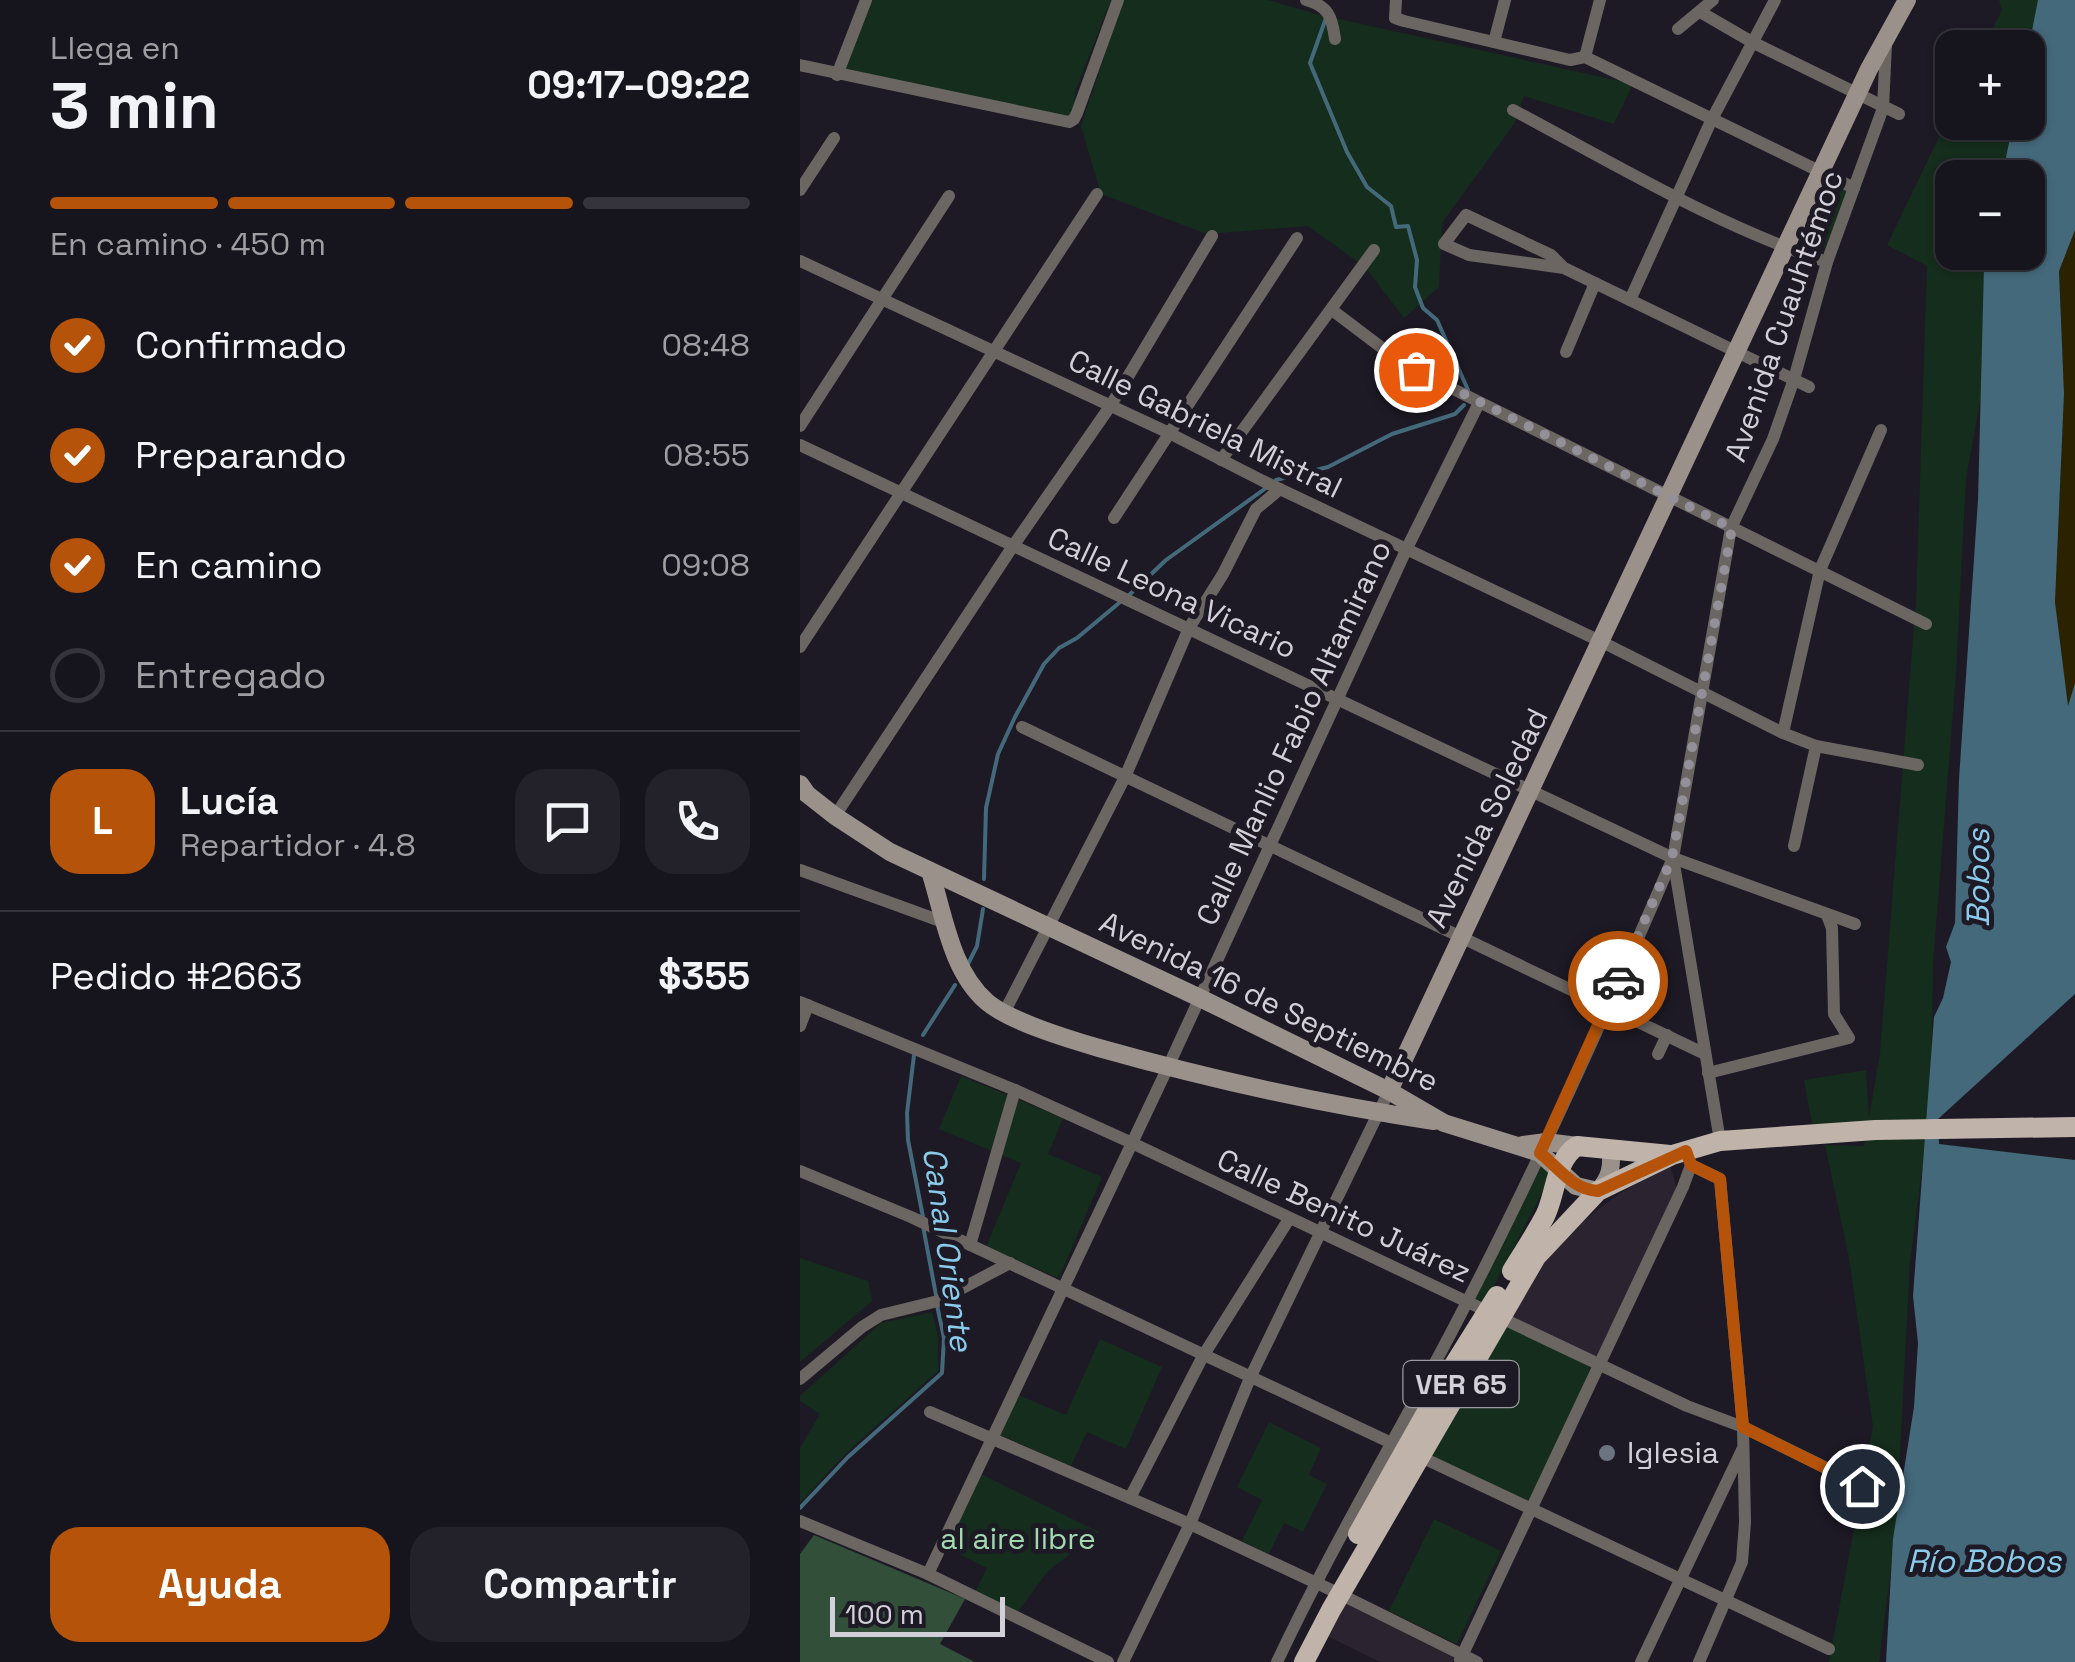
<!DOCTYPE html>
<html lang="es">
<head>
<meta charset="utf-8">
<style>
	:root { --surface:#16141c; --page:#232129; --text:#f1f3f6; --muted:#9e9ea3; --line:#35333b; --accent:#b45309 }
	body { margin:0; font-family:"Space Grotesk",sans-serif; background:var(--page); color:var(--text); height:100vh; display:flex; flex-direction:column; font-size:38px; white-space:nowrap }
	* { box-sizing:border-box; margin:0 }
	p { font-size:32px; color:var(--muted) }
	.icon { flex:none; width:55px; height:55px; fill:none; stroke:currentColor; stroke-width:2; stroke-linecap:round; stroke-linejoin:round }
	.map { position:relative; flex:1; overflow:hidden }
	.sheet { display:flex; flex-direction:column; background:var(--surface); width:800px }
	.sheet>* { flex:none }
	.buttons { position:absolute; left:1135px; top:30px; display:grid; gap:20px }
	.buttons a { display:grid; place-items:center; width:110px; height:110px; border-radius:20px; background:var(--surface); box-shadow:0 2px 8px #0004,0 0 0 2px var(--line); font-size:50px }
	.scale { position:absolute; left:30px; bottom:25px; width:175px; box-sizing:border-box; padding-left:10px; border:5px solid #d2d0d8; border-top:0; font-size:28px; line-height:35px; white-space:nowrap; color:#d2d0d8; -webkit-text-stroke:8px #1d1a25; paint-order:stroke }
	.pin { position:absolute; display:grid; place-items:center; width:85px; height:85px; color:#fff; margin:-42px; border:5px solid #fff; border-radius:50%; box-shadow:0 2px 10px #0007 }
	.courier { position:absolute; display:grid; place-items:center; width:100px; height:100px; margin:-50px; border:8px solid #b45309; border-radius:50%; background:#fff; color:#222; box-shadow:0 2px 12px #0007 }
	.head em { font-style:normal; font-weight:600 }
	.head div { display:flex; flex-direction:column-reverse }
	.head { display:flex; align-items:center; justify-content:space-between; height:170px; padding:0 50px }
	h1 { font-size:65px; font-weight:600; line-height:75px }
	.bar { display:grid; grid-template-columns:repeat(4,1fr); gap:15px 10px; align-content:center; height:120px; padding:0 50px }
	.bar i { height:12px; border-radius:8px; background:var(--line) }
	.bar .current { background:var(--accent) }
	.bar p { grid-column:span 4 }
	.line { display:flex; align-items:center; gap:25px; padding:0 50px; border-top:2px solid var(--line) }
	.line div { flex:1 }
	.round { display:grid; place-items:center; flex:none; width:105px; height:105px; border-radius:30px; background:var(--page) }
	ol { padding:0 50px; list-style:none }
	li { display:flex; align-items:center; gap:30px; height:110px }
	li p { margin-inline-start:auto }
	li .icon { padding:10px; border-radius:50%; background:var(--accent); color:#fff; stroke-width:4 }
	li:last-child { color:var(--muted) }
	li i { width:55px; height:55px; border:5px solid var(--line); border-radius:50% }
	.cta { display:flex; gap:20px; margin-top:auto; padding:20px 50px }
	.cta a { flex:1; height:115px; border-radius:30px; background:var(--accent); color:#fff; font-size:40px; font-weight:600; line-height:115px; text-align:center }
	.cta a+a { background:var(--page); color:var(--text) }
	main { display:flex; flex:1; min-height:0 }
	.map>svg:first-child { display:block }
</style>
</head>
<body>
<main>
<section class="sheet">
<div class="head"><div><h1>3 min</h1><p>Llega en</p></div><em>09:17–09:22</em></div>
<div class="bar"><i class="current"></i><i class="current"></i><i class="current"></i><i></i><p>En camino · 450 m</p></div>
<ol>
<li><svg class="icon" aria-label="check" viewBox="0 0 24 24"><path d="M5 12l5 5 9-10"/></svg>Confirmado<p>08:48</p></li>
<li><svg class="icon" aria-label="check" viewBox="0 0 24 24"><path d="M5 12l5 5 9-10"/></svg>Preparando<p>08:55</p></li>
<li><svg class="icon" aria-label="check" viewBox="0 0 24 24"><path d="M5 12l5 5 9-10"/></svg>En camino<p>09:08</p></li>
<li><i></i>Entregado</li>
</ol>
<div class="line" style="height:180px"><b class="round" style="background:var(--accent);color:#fff">L</b><div><b>Lucía</b><p>Repartidor · 4.8</p></div><a class="round"><svg class="icon" aria-label="chat" viewBox="0 0 24 24"><path d="M4 5h16v11H9l-5 4z"/></svg></a><a class="round"><svg class="icon" aria-label="phone" viewBox="0 0 24 24"><path d="M5 4h4l2 5-3 2q2 4 5 5l2-3 5 2v4C11 20 4 13 5 4z"/></svg></a></div>
<div class="line" style="height:130px"><div>Pedido #2663</div><b>$355</b></div>
<div class="cta"><a>Ayuda</a><a>Compartir</a></div>
</section>
<div class="map">
<svg width="1275" height="1662" viewBox="0 0 1275 1662">
	<rect width="100%" height="100%" fill="#1d1a25"/>
	<g fill="#2b2330">
		<polygon points="869,1162 877,1189 798,1358 704,1315 761,1238 812,1199"/>
		<polygon points="542,1597 659,1656 657,1662 580,1662 521,1633"/>
	</g>
	<g fill="#152d1c">
		<polygon points="70,0 311,0 275,92 275,121 42,72"/>
		<polygon points="323,0 468,0 516,14 833,84 814,124 724,96 714,124 642,223 639,287 604,318 565,267 508,226 407,234 301,194 281,126"/>
		<polygon points="1199,0 1251,0 1228,116 1228,48 1183,48 1202,10"/>
		<polygon points="1152,110 1152,122 1226,123 1218,177 1152,178 1152,252 1207,253 1166,479 1156,673 1133,964 1131,1100 1110,1262 1096,1530 1079,1662 1029,1662 1073,1427 1049,1258 1025,1145 1064,1146 1068,1126 1013,1128 1004,1080 1066,1070 1069,1118 1080,1053 1116,601 1127,266 1087,245"/>
		<polygon points="1023,180 1049,190 1025,248 999,234"/>
		<polygon points="161,1076 263,1118 248,1154 302,1177 259,1278 186,1247 221,1163 139,1129"/>
		<polygon points="733,1161 753,1172 683,1307 669,1300"/>
		<polygon points="0,1258 68,1281 72,1301 0,1362"/>
		<polygon points="132,1312 138,1337 138,1371 47,1452 0,1503 0,1448 20,1414 0,1401 0,1396 81,1323"/>
		<polygon points="702,1320 793,1362 730,1509 624,1459"/>
		<polygon points="300,1339 362,1367 326,1449 287,1432 271,1466 200,1435 218,1395 266,1415"/>
		<polygon points="469,1422 521,1448 509,1475 527,1484 503,1532 484,1523 469,1554 442,1541 462,1500 437,1487"/>
		<polygon points="179,1473 299,1532 248,1571 217,1613 175,1592 187,1568 143,1546"/>
		<polygon points="634,1519 701,1551 657,1644 589,1611"/>
	</g>
	<polygon fill="#324f3a" points="14,1535 165,1599 140,1644 175,1662 0,1662 0,1554"/>
	<polygon fill="#2b2202" points="1275,230 1275,683 1267,709 1255,602 1264,394 1259,271"/>
	<polygon fill="#44697b" points="1238,0 1275,0 1275,230 1259,271 1264,394 1255,602 1268,706 1275,683 1275,1662 1086,1662 1093,1539 1114,1407 1118,1343 1113,1296 1134,1017 1143,998 1151,962 1146,947 1155,923 1159,779 1178,500 1184,267 1187,253 1228,252 1228,178 1202,177 1213,123 1228,122 1228,51"/>
	<polygon fill="#1d1a25" points="1275,994 1275,1160 1139,1144 1138,1119"/>
	<g fill="none" stroke-linecap="round" stroke-linejoin="round">
		<g stroke="#44697b" stroke-width="4">
			<polyline points="526,18 510,63 547,152 567,187 591,206 596,227 608,226 617,260 615,287 623,308 637,320 668,390"/>
			<polyline points="476,480 528,467 592,434 655,414 664,405"/>
			<polyline points="327,597 366,560 466,488"/>
			<polyline points="184,879 186,808 198,754 215,717 244,664 259,648 277,638 319,603"/>
			<polyline points="168,964 177,946 183,909"/>
			<polyline points="123,1035 155,985"/>
			<polyline points="114,1055 107,1113 108,1140 123,1217"/>
			<polyline points="123,1226 136,1295"/>
			<polyline points="0,1508 48,1457 142,1373 144,1338 137,1305"/>
		</g>
		<g stroke="#6c6662" stroke-width="12">
			<path d="M506,0C528,6 532,16 535,39"/>
			<polyline points="596,0 595,18 604,21 770,60 785,57 1054,188"/>
			<polyline points="902,13 952,42 1099,114"/>
			<polyline points="878,29 913,0"/>
			<polyline points="694,42 705,0"/>
			<polyline points="785,57 800,0"/>
			<polyline points="0,65 269,122 274,119 277,113 318,0"/>
			<polyline points="37,75 66,0"/>
			<path d="M713,110C815,164 917,226 1027,262"/>
			<polyline points="0,190 34,138"/>
			<polyline points="0,261 367,432 463,481 802,642 983,733 1016,746 1118,765"/>
			<polyline points="764,268 669,255 644,244 666,215 751,255 764,268 1009,387"/>
			<polyline points="830,300 911,121 975,0"/>
			<polyline points="532,310 594,357 639,382 1126,624"/>
			<polyline points="766,352 795,283"/>
			<polyline points="0,426 149,196"/>
			<polyline points="0,445 873,858 1055,924"/>
			<polyline points="421,460 574,250"/>
			<polyline points="314,518 497,238"/>
			<polyline points="0,647 297,194"/>
			<polyline points="222,727 903,1053"/>
			<polyline points="983,733 1020,570 1081,430"/>
			<polyline points="35,816 213,546 311,405 412,236"/>
			<polyline points="994,846 1016,746"/>
			<polyline points="0,870 146,923"/>
			<polyline points="0,1002 215,1090 332,1143 887,1406 943,1427 1063,1486"/>
			<polyline points="205,1011 325,777 389,628 423,574 456,509 480,489"/>
			<polyline points="0,1026 8,1005"/>
			<polyline points="858,1054 867,1035"/>
			<polyline points="908,1073 1049,1038 1034,1014 1032,928 1027,915"/>
			<polyline points="920,1141 873,858 931,528 973,439 994,379 1027,262 1083,108 1086,44"/>
			<polyline points="891,1165 920,1179 943,1427 945,1522 942,1562 899,1662"/>
			<polyline points="0,1171 111,1217 1029,1649"/>
			<polyline points="170,1245 215,1090"/>
			<polyline points="0,1379 62,1327 81,1315 138,1301 210,1263"/>
			<polyline points="130,1412 390,1524 540,1594 677,1662"/>
			<polyline points="330,1498 403,1356 489,1219"/>
			<polyline points="0,1521 128,1574 308,1662"/>
			<polyline points="128,1574 368,1067 607,548 679,403"/>
			<polyline points="660,1660 883,1187 891,1165 886,1151"/>
			<polyline points="323,1662 390,1524 450,1378 589,1091"/>
			<path d="M477,1662C535,1539 606,1422 668,1300C742,1157 808,1009 872,860"/>
			<polyline points="841,1662 942,1450"/>
		</g>
		<g stroke="#9b918b" stroke-width="18">
			<path d="M0,784L7,794L35,816L90,852L400,998L589,1091L644,1123L740,1153L776,1186L798,1191C810,1179 813,1166 810,1149"/>
			<path d="M130,871C144,915 151,971 187,1002C211,1022 268,1039 299,1048C409,1079 521,1104 634,1121"/>
			<polyline points="589,1091 1069,69 1107,0"/>
			<polyline points="723,1145 746,1142 777,1146"/>
		</g>
		<g stroke="#bfb3aa" stroke-width="20">
			<path d="M712,1271C723,1253 735,1235 745,1216C756,1194 755,1160 777,1146L870,1155"/>
			<polyline points="558,1534 647,1376 697,1296"/>
			<polyline points="504,1662 531,1610 736,1257 798,1191 872,1155 920,1141 1075,1130 1275,1127"/>
		</g>
	</g>
	<g fill="none" stroke-linecap="round" stroke-linejoin="round">
		<polyline stroke="#939099" stroke-width="10" stroke-dasharray="0 18" points="616,370 932,528 872,858 818,981"/>
		<path stroke="#b45309" stroke-width="12" d="M818,981L740,1153C760,1169 772,1189 798,1191L886,1151L891,1165L920,1179L943,1427L1062,1486"/>
	</g>
	<circle fill="#6b7280" stroke="#1d1a25" stroke-width="4" cx="807" cy="1453" r="10"/>
	<g text-anchor="middle" stroke-width="10" stroke-linejoin="round" paint-order="stroke">
		<rect fill="#1d1a25" stroke="#9c99a2" stroke-width="2.5" x="603.5" y="1361" width="115" height="46" rx="8"/>
		<g font-size="28" font-weight="bold" fill="#d2d0d8">
			<text x="661" y="1394">VER 65</text>
		</g>
		<g font-size="30" fill="#d2d0d8" stroke="#1d1a25">
			<text transform="translate(984 316) rotate(-71)" y="10">Avenida Cuauhtémoc</text>
			<text transform="translate(405 424) rotate(26)" y="10">Calle Gabriela Mistral</text>
			<text transform="translate(372 593) rotate(25)" y="10">Calle Leona Vicario</text>
			<text transform="translate(494 733) rotate(-65)" y="10">Calle Manlio Fabio Altamirano</text>
			<text transform="translate(687 818) rotate(-64)" y="10">Avenida Soledad</text>
			<text transform="translate(469 1002) rotate(26)" y="10">Avenida 16 de Septiembre</text>
			<text transform="translate(544 1216) rotate(25)" y="10">Calle Benito Juárez</text>
		</g>
		<g font-size="30" fill="#d2d0d8" stroke="#1d1a25" text-anchor="start">
			<text x="827" y="1463">Iglesia</text>
		</g>
		<g font-size="30" fill="#a2d9b0" stroke="#1d1a25">
			<text x="218" y="1549">al aire libre</text>
		</g>
		<g font-size="32" font-style="italic" fill="#8acbeb" stroke="#1d1a25">
			<text transform="translate(1178 878) rotate(-90)" y="11">Bobos</text>
			<text transform="translate(148 1249) rotate(82)" y="11">Canal Oriente</text>
			<text x="1184" y="1572">Río Bobos</text>
		</g>
	</g>
</svg>
<div class="buttons">
<a>+</a>
<a>−</a>
</div>
<div class="scale">100 m</div>
<div class="pin" style="left:616px;top:370px;background:#ea580c"><svg class="icon" aria-label="bag" viewBox="0 0 24 24"><path d="M5 8h14l-1 12H6zM9 8a3 3 0 0 1 6 0"/></svg></div>
<div class="pin" style="left:1062px;top:1486px;background:#1f2937"><svg class="icon" aria-label="home" viewBox="0 0 24 24"><path d="M3 11l9-7 9 7M6 9v11h12V9"/></svg></div>
<div class="courier" style="left:818px;top:981px"><svg class="icon" aria-label="car" viewBox="0 0 24 24"><path d="M5 17H2v-5l4-1 3-4h7l3 4 3 1v5h-3M9 17h6M6 11h13"/><circle cx="7" cy="17" r="2"/><circle cx="17" cy="17" r="2"/></svg></div>
</div>
</main>
</body>
</html>
